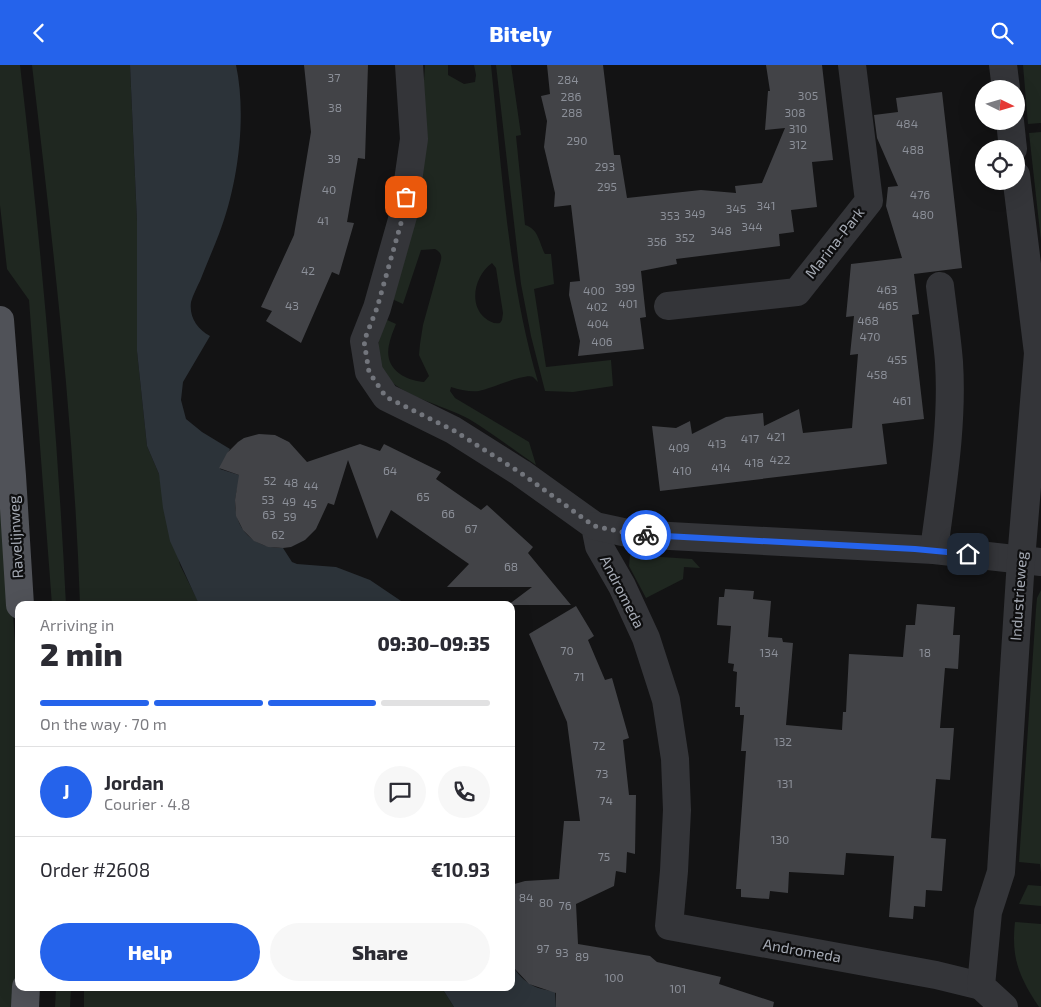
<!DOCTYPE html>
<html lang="en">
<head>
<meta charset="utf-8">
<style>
	:root { --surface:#fff; --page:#f7f7f7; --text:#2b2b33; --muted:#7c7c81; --line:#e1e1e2; --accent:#2563eb }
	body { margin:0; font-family:"Exo 2",sans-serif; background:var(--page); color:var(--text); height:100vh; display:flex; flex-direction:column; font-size:19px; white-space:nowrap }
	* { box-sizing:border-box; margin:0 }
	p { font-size:16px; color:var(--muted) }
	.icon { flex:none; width:28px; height:28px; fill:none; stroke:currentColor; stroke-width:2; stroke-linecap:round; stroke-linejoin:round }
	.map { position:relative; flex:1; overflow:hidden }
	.drawer { position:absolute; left:15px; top:536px; width:500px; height:390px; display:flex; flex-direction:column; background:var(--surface); border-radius:10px; box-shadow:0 5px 20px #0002 }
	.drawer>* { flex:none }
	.needle { width:32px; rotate:95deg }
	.tools { position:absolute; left:975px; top:15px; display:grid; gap:10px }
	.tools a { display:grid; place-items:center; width:50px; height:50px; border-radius:50%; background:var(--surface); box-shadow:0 5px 20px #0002; font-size:25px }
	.pin { position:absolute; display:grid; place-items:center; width:42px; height:42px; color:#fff; margin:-21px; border-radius:10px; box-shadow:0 2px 8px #0006 }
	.courier { position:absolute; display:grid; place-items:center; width:50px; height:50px; margin:-25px; border:4px solid #2563eb; border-radius:50%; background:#fff; color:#222; box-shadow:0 1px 6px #0007 }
	.overview em { font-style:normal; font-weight:800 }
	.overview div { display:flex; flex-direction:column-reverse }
	.overview { display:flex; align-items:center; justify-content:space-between; height:85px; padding:0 25px }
	h1 { font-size:32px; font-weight:800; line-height:38px }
	.bar { display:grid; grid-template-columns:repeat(4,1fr); gap:8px 5px; align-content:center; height:60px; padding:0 25px }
	.bar i { height:6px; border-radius:4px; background:var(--line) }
	.bar .active { background:var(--accent) }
	.bar p { grid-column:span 4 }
	.line { display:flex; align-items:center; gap:12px; padding:0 25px; border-top:1px solid var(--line) }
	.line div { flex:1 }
	.round { display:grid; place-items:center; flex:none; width:52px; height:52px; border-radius:26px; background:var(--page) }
	.button { display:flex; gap:10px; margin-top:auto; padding:10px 25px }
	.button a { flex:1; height:58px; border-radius:30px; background:var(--accent); color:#fff; font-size:20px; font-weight:800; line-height:58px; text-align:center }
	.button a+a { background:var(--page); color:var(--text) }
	header { display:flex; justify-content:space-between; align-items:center; height:65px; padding:0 25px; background:var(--accent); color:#fff; font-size:22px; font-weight:800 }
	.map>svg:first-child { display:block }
</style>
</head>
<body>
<header><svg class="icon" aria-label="back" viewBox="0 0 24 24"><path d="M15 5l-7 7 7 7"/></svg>Bitely<svg class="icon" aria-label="search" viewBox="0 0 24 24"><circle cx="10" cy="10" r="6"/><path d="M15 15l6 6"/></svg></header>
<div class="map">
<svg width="1041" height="942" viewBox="0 0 1041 942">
	<rect width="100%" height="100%" fill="#131314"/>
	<g fill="#1f2720" fill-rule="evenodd">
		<path d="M0,0H20C41,179 57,359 66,540H52L29,235L7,204L0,140Z"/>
		<path d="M32,0H130L137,156V286L147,381L159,409L180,500L200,540H80C74,360 53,179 32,0Z"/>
		<path d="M425,0H448V10L464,19L475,17L476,10L474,0H491C502,106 508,214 538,317C538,317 533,312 533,312C525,308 490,324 479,326C470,327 460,325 451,322L450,326L455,333L529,377L536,400C514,385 492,368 469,354C445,340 392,330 381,303C374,286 380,270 385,254L396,259C392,269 386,283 389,294C393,309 410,316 424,317L429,311L419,290L420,279L423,260L441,195C442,189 440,187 435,184L421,185L403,239L392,234L404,197L415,152ZM492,198L496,203L503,248L502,255L500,258C494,259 490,257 485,253C468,239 475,210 492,198Z"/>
		<path d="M496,0H511L521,70L516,71L525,160C539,164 539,178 545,189H551L554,219L534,224L546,302L611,295L613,321L573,327L545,326L531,271L521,219Z"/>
		<polygon points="1023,0 1041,0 1041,58 1028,59"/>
		<polygon points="1041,67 1041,176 1029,68"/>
		<polygon points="0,359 15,578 18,670 17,942 0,942"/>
		<polygon points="630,490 692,494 700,503 684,502 683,514 646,533 629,501"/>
		<polygon points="1041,525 1041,808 1040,799 1019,797 1036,544 1037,533"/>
		<polygon points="1028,820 1041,821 1041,841 1019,839"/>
		<path d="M1015,857L1041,859V942H1039C1019,912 1011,893 1015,857Z"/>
		<polygon points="84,922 442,923 454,942 84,942"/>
		<polygon points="56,923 71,923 70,942 55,942"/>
	</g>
	<g fill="#2c3339">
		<path d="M130,0H236C247,52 238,120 219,169C213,185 206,200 200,216C197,222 193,230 191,237C189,252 197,264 210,271L183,317L181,335L186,354L202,367L230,384L220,404L255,415L238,421C228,454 246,483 283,483L292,497L297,499L336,502L370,515L407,540H200L197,535L170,476L163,443L159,409L147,381L137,286V156Z"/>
		<path d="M511,897C520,916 535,925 555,926L556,942H454L442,923L511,922Z"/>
	</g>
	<g fill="#424347">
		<polygon points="304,0 368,0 365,94 358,93 347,157 354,158 339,210 332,207 301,278 266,256 272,246 261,242 294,170 311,67"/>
		<polygon points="547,0 603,0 614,90 620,90 627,133 701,125 736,128 735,121 762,118 785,63 765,65 768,26 770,26 766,0 822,0 833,95 812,97 817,142 791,145 794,167 779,169 780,181 676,194 677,199 641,206 646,252 640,253 644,284 578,291 580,276 569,230 570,217 580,216 571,140 554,142 555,128 544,82 547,56 541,31 550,29"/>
		<polygon points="942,27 962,203 914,209 919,249 912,250 924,354 882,359 887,399 660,426 652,361 676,363 690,356 692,369 726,352 763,348 764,361 799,344 803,368 852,363 858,289 850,290 854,251 846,252 851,199 902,193 886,141 888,122 898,121 877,73 874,50 898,47 896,33"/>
		<polygon points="259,369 275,370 289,377 307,397 360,379 380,386 384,379 441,407 436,414 481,445 487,440 533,482 528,488 571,540 508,540 532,522 447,522 469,499 391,445 377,474 348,395 334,440 328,438 316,464 305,475 291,482 283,483 268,482 254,476 243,465 236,451 235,435 239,410 219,403 227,388 238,377 244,373"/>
		<polygon points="725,524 754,526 753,534 771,536 768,572 782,573 783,577 793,578 786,660 842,665 843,647 846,647 849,589 903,592 906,560 915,560 917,539 955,542 953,570 960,570 958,604 945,603 940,663 954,663 950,715 936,714 931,773 946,774 942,826 926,825 925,842 914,841 913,854 889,852 894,791 846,788 844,810 789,807 788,828 770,826 769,834 741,832 741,824 736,824 746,686 741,686 744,650 740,650 740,642 735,642 737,607 733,606 734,599 728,598 731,561 717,560 719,532 724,532"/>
		<polygon points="576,541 594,571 588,575 605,615 612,613 629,673 623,675 629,730 636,730 635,789 627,787 626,808 616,806 614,821 576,839 578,879 650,891 657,897 721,912 719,919 774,937 773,942 556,942 556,928 529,919 514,903 511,897 511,820 525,816 559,814 564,756 580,756 567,657 529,569"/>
	</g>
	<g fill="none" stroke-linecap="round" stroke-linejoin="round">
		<g stroke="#343539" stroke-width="28">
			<polyline points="409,0 414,74 403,151 377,243 364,276 369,307 386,332 453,365 521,408 595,461 599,481 622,521 646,573 666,635 675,694 677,745 674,806 669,861 936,910 981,921"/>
			<polyline points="1003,0 1006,24"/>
			<polyline points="1010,56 1013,84"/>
			<polyline points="668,241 797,227 869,136 852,0"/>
			<polyline points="595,461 632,469 934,485 1041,497"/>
			<path d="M934,485C942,423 953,360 949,297C947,272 943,246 940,221"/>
			<polyline points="1004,942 981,921 988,847 1001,807 1021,495 1038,288 1016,110"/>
		</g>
		<g stroke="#505258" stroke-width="28">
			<polyline points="0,255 12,411 20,540"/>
			<polyline points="25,942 26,922"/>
		</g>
	</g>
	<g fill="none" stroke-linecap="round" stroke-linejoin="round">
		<polyline stroke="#72757c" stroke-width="5" stroke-dasharray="0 9" points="406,132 403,151 377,243 364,276 369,307 386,332 453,365 521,408 594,461 632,469 646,470"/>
		<polyline stroke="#2563eb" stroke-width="6" points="646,470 915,484 968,489"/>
	</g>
	<g text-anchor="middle" stroke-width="4.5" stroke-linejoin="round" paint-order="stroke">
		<g font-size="12" fill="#8c9099">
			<text x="334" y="17">37</text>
			<text x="568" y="19">284</text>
			<text x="808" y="35">305</text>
			<text x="571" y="36">286</text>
			<text x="335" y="47">38</text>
			<text x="572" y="52">288</text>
			<text x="795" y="52">308</text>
			<text x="907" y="63">484</text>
			<text x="798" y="68">310</text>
			<text x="577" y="80">290</text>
			<text x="798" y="84">312</text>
			<text x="913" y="89">488</text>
			<text x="334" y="98">39</text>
			<text x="605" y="106">293</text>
			<text x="607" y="126">295</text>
			<text x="329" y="129">40</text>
			<text x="920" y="134">476</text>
			<text x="766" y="145">341</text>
			<text x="736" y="148">345</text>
			<text x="695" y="153">349</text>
			<text x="923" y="154">480</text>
			<text x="670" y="155">353</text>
			<text x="323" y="160">41</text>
			<text x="752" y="166">344</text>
			<text x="721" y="170">348</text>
			<text x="685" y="177">352</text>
			<text x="657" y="181">356</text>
			<text x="308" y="210">42</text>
			<text x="625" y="227">399</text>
			<text x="887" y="229">463</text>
			<text x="594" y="230">400</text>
			<text x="628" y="243">401</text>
			<text x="292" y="245">43</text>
			<text x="888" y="245">465</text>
			<text x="597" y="246">402</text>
			<text x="868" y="260">468</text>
			<text x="598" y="263">404</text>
			<text x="870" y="276">470</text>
			<text x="602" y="281">406</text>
			<text x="897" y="299">455</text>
			<text x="877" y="314">458</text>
			<text x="902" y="340">461</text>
			<text x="776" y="376">421</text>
			<text x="750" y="378">417</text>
			<text x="717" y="383">413</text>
			<text x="679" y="387">409</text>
			<text x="780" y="399">422</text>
			<text x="754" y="402">418</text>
			<text x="721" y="407">414</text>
			<text x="390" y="410">64</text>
			<text x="682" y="410">410</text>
			<text x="270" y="420">52</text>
			<text x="291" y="422">48</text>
			<text x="311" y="425">44</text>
			<text x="423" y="436">65</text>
			<text x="268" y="439">53</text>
			<text x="289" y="441">49</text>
			<text x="310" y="443">45</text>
			<text x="448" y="453">66</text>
			<text x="269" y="454">63</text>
			<text x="290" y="456">59</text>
			<text x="471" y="468">67</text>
			<text x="278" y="474">62</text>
			<text x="511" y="506">68</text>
			<text x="567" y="590">70</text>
			<text x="769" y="592">134</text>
			<text x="925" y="592">18</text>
			<text x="579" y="616">71</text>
			<text x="783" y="681">132</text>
			<text x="599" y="685">72</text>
			<text x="602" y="713">73</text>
			<text x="785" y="723">131</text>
			<text x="606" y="740">74</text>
			<text x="780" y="779">130</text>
			<text x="604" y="796">75</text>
			<text x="526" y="837">84</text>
			<text x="546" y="842">80</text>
			<text x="565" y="845">76</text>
			<text x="543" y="888">97</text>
			<text x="562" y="892">93</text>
			<text x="582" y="896">89</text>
			<text x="614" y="917">100</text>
			<text x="678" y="928">101</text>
		</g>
		<g font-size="15" fill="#a5aab4" stroke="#0e0e0f">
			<text transform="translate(835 178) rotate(-52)" y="5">Marina-Park</text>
			<text transform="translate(16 472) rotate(-93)" y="5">Ravelijnweg</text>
			<text transform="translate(622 527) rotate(63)" y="5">Andromeda</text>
			<text transform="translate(1019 531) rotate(-86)" y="5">Industrieweg</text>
			<text transform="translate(802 886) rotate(10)" y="5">Andromeda</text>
		</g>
	</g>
</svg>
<div class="tools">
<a><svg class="needle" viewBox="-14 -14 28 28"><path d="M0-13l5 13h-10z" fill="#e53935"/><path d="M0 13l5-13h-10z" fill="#7c7c81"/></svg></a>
<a><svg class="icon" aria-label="locate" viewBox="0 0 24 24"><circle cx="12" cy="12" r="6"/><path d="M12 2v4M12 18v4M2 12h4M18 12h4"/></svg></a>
</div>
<div class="pin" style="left:406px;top:132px;background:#ea580c"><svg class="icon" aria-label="bag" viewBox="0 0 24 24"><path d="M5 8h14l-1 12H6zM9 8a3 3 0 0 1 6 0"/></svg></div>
<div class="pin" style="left:968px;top:489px;background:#1f2937"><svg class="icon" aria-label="home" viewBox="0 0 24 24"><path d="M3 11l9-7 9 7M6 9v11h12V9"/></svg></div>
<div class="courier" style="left:646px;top:470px"><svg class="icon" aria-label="bike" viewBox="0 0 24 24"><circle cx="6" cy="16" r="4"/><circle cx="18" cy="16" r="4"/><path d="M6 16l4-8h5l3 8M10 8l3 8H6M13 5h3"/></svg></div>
<section class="drawer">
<div class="overview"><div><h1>2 min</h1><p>Arriving in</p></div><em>09:30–09:35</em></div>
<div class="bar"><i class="active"></i><i class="active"></i><i class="active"></i><i></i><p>On the way · 70 m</p></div>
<div class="line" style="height:90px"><b class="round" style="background:var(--accent);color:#fff">J</b><div><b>Jordan</b><p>Courier · 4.8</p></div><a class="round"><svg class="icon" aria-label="chat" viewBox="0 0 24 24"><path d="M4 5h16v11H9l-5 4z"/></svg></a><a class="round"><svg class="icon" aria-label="phone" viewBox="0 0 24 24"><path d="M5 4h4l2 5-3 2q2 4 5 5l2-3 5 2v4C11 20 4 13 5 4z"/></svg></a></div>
<div class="line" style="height:65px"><div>Order #2608</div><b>€10.93</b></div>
<div class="button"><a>Help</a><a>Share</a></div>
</section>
</div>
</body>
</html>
